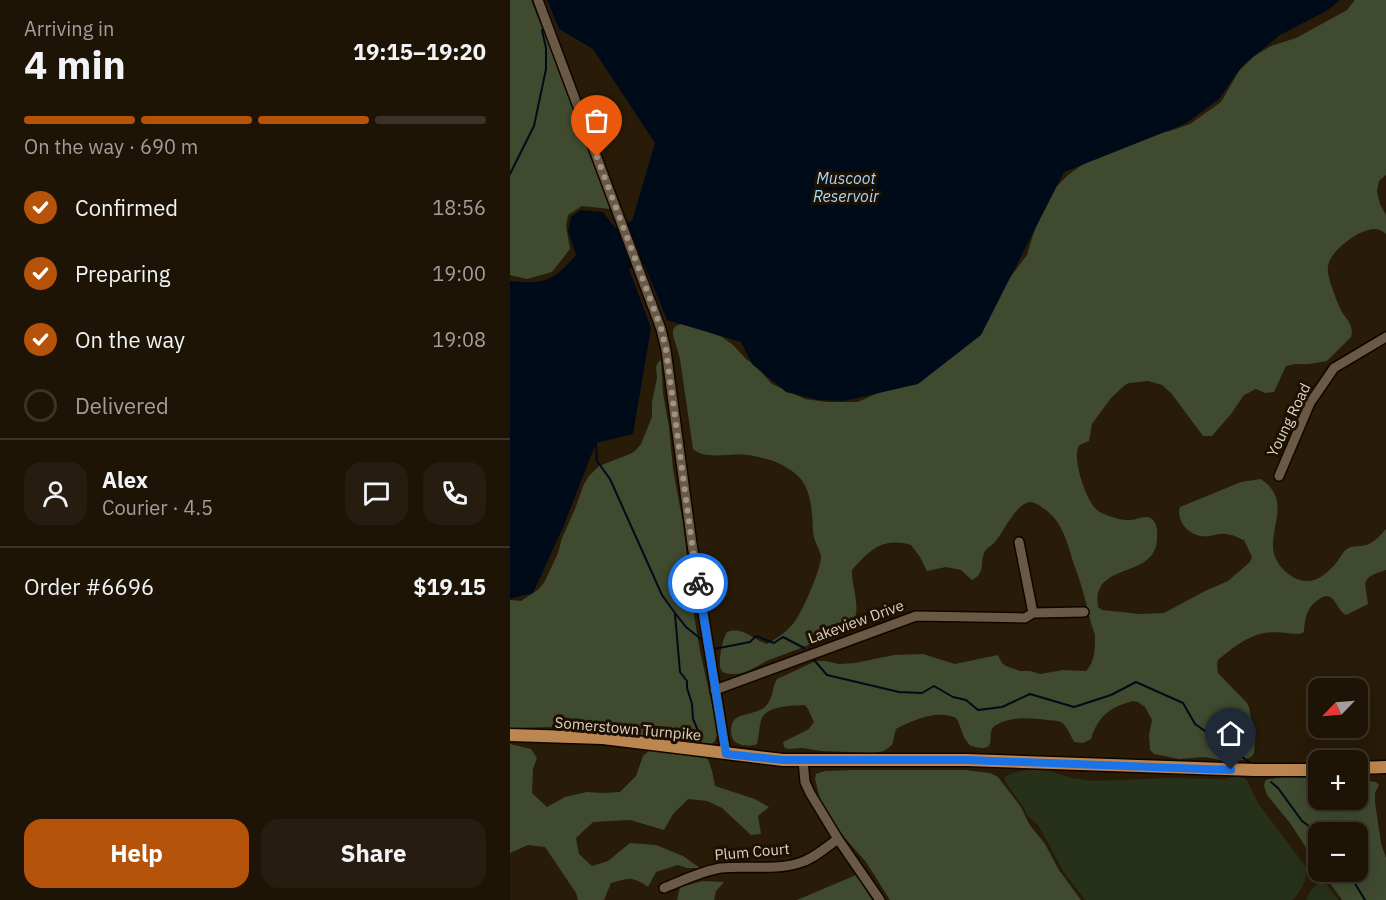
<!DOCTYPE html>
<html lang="en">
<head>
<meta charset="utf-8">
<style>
	:root { --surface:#1e1406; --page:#261d10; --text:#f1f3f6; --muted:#a19e9b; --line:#3c3328; --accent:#b45309 }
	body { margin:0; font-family:"IBM Plex Sans",sans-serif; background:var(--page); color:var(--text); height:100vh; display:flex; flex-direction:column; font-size:22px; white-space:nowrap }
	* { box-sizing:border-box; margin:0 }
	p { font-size:20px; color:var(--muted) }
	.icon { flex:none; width:33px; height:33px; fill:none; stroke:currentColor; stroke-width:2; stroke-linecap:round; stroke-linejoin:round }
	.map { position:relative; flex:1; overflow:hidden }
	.drawer { display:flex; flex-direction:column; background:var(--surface); width:510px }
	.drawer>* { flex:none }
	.needle { width:39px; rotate:245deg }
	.buttons { position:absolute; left:798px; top:678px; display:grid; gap:12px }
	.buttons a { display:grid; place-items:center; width:60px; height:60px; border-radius:12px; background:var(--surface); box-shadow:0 6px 24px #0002,0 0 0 2px var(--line); font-size:30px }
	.pin { position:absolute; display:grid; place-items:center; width:51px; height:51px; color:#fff; margin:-62px -26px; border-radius:50% 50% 50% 0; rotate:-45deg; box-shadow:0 0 6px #0007 }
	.pin .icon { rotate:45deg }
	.courier { position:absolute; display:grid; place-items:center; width:60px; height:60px; margin:-30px; border:4px solid #1a73e8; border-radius:50%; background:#fff; color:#222; box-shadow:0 2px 8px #0007 }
	.summary em { font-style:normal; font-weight:800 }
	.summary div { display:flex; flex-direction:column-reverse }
	.summary { display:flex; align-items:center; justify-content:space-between; height:102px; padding:0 24px }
	h1 { font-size:39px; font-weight:800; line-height:45px }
	.bar { display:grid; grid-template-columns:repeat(4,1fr); gap:9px 6px; align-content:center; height:72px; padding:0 24px }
	.bar i { height:8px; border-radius:4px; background:var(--line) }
	.bar .active { background:var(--accent) }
	.bar p { grid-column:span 4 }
	.line { display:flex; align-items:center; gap:15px; padding:0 24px; border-top:2px solid var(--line) }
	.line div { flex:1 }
	.round { display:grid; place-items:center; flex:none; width:63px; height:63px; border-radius:18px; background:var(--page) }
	ol { padding:0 24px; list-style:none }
	li { display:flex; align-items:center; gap:18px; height:66px }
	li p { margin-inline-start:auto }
	li .icon { padding:6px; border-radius:50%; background:var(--accent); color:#fff; stroke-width:4 }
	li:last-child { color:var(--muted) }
	li i { width:33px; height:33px; border:3px solid var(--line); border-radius:50% }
	.action { display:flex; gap:12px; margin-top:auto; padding:12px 24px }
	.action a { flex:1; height:69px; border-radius:18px; background:var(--accent); color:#fff; font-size:24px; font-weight:800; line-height:69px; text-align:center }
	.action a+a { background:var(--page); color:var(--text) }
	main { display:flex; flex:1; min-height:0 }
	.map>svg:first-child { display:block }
</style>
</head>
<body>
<main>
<section class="drawer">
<div class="summary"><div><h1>4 min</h1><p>Arriving in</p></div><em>19:15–19:20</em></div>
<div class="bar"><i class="active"></i><i class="active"></i><i class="active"></i><i></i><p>On the way · 690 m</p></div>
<ol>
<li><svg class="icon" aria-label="check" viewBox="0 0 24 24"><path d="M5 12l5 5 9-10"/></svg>Confirmed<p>18:56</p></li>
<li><svg class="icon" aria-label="check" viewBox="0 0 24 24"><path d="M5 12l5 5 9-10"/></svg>Preparing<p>19:00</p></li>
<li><svg class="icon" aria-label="check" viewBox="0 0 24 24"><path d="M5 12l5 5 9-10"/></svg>On the way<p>19:08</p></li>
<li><i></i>Delivered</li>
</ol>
<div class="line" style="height:108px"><a class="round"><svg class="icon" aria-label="person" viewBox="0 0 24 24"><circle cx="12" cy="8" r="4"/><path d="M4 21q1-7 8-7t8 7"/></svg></a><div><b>Alex</b><p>Courier · 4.5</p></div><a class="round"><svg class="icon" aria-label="chat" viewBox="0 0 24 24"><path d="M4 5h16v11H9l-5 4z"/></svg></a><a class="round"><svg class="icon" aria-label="phone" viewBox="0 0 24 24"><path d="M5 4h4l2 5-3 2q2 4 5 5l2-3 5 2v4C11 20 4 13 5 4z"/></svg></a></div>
<div class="line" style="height:78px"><div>Order #6696</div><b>$19.15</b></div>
<div class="action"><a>Help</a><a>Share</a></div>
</section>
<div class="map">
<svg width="876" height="900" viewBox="0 0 876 900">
	<rect width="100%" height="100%" fill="#281b08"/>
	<g fill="#273018">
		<path d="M521,769L540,771L562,778L583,781L660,778L715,779L728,776L736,779L748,803L796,867C797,881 792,890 783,900H575L553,871L529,826L518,816L514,808L495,781V777L503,773Z"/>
		<polygon points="810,882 817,885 829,900 796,900 801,890"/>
	</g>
	<g fill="#3f4a2f">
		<polygon points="0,0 21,0 47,65 100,209 72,206 58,215 56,226 60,249 42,272 17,279 0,275"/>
		<path d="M845,0H876V175L869,181L867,191L870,204L876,215V234C867,226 860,229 850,233C839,239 819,253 818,267C816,275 828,304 832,312C838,321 844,326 841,337L817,361L799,364H785L776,366L764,392L755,393L746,389L734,395L721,414L702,436H693L661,393L652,385L638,381L619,383L615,385L601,398L582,424L579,441C575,443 569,444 568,448C563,461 576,500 586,509C588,511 591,513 594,514C600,517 614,521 621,520C629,519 640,512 645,523C648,528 647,536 647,541C643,580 581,561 588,607L592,610L630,614L654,613L695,591L718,581L740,562L742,557L734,540C728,538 722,534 715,534C707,533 699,538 691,536C677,534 666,520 670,507L731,482L751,479C779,499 763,520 763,546C763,565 785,586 804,580C812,578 820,570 826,563C830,559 832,552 837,549C841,546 845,547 850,546C861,546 869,537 876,529V570C850,578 855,581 858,604L836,615C828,611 827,601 820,597C816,595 814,596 811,598C797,606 795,617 794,632L790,634C779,634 766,631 755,633C737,636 722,648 708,660L707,664L708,673L737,703L739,707L745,739L744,753L741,757L733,760H710L695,757L669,759L644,754L640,750L639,735L642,720L635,707L628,702L623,701C600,707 588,716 581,739L573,743L564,742C561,736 557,726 551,722C547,720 541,721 537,720C520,718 502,716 486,725C474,731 490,753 466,747C462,746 461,747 458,743C452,737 451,725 446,718C427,709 403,720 386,729L382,745L374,751L365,753L312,751L292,748L278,749L274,747L273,742L299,729L304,722L298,709L295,705C283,706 256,705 251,720C249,728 249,736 247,744C241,747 229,746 224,741C220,736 220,723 225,719C232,713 248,714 256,706C263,699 262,687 267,679L306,661H315L329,664L345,663L384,655L413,654L445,664L488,655L492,663L496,666L510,671H520L530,674L553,670L576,671C585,662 585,648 585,636C584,630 581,625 580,619C576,602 572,586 566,570C560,554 557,537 548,523C544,516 527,501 520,502C505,504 494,532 484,543C481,546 476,548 474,553C470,562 476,573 462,580L451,570L436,567L417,571L410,557L401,545C372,537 360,550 342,570C341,585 351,606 344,620C338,633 273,654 257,661C247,666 237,673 227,674C223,674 216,674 213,672C209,669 210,664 210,659C211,649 212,641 217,632C234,626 243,640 257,644C266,639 275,633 282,625C291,616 311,569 311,557C310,548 303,541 303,531C302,512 302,489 287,475C274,463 254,457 237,455C221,453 194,460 183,449L170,359L163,335V330L166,326L171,324L180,325L212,337L223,345L237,360L243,363L262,384L295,399L317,402H348L379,388L489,292L517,255L523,235L535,203L546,187L558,175L587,154L645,133L660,131L680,124L711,102L729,71L743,57L761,46L786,38L837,10Z"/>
		<polygon points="151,360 153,393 159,427 163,469 173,523 184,615 190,651 208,732 205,741 202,744 198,745 172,744 140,737 94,731 65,730 46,727 0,728 0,600 11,601 29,589 35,581 48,553 52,538 65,509 74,484 79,476 89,466 120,454 125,451 131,444 142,417 142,402 147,378 146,367 148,362"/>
		<path d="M0,744L21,749L27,758L23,769L22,793L37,807L55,797L77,792L92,793L110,792L126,776L133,756L141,749L166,750L198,759L202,771L205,786L245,799L259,807L248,816L251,834L241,835L212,808L197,801L178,799L163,814L154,830L120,820L83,822L66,838L69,854L82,866L98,861L120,843L146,845L173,856L190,868H177L168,865L146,872L138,887C123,876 118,878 101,883L94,900H68L66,893L35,847L18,845L0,853Z"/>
		<polygon points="342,770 455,770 480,773 488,777 511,807 519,824 535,844 549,870 571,900 380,900 356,862 326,828 311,803 305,779 306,774 315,771"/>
		<polygon points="775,777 808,778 808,800 848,800 848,779 866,782 869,785 865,793 865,802 871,843 876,858 876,900 832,900 812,872 848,872 848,832 808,832 808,866 780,823 757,795 754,786 755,781 759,779"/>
		<polygon points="346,875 362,900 287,900"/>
		<polygon points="193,881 214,882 206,891 204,900 167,900 170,887"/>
	</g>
	<path fill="#000b1a" d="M37,0H830L818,10L770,35L732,66L709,99L675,124L554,172L471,335L408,384L334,401L308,400L276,392L242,364L231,342L157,320L134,264L119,269L141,328L123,434L86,443L54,525L23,593L0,599V281C35,285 43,281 66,255L58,231L61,217L71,210L93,212L105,228L122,221L145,143L83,49L49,29Z"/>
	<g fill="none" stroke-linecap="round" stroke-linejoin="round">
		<g stroke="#000b1a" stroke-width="2">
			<polyline points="0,174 24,126 36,69 36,48 32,30"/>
			<polyline points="86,443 87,461 100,479 152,595 165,613 176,627 192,640"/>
			<polyline points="165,614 170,672 177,681 177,688 182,704 183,719 189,733 189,742"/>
			<polyline points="204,649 240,642 246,636 264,643 273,637 294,648"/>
			<polyline points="304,660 317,675 389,692 412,693 424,686 443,697 456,700 468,710 492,707 520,694 564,707 601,695 626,682 673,703 685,724 742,764"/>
			<polyline points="761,782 768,788 792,821 808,833"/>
			<polyline points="838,872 855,900"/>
		</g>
		<g stroke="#110500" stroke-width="12">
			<g id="minor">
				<polyline points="28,0 151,329 156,350 182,544 216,754"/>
				<polyline points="769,476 800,403 824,368 876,337"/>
				<polyline points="509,542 523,613"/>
				<polyline points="205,690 406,616 515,618 523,613 574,612"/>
				<polyline points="293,760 295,782 300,793 328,839 370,900"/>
				<path d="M154,888C172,881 191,871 211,868C236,865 264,871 289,863C304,859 316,847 328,839"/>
			</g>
		</g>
		<g stroke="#110500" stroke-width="15">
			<g id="major">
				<polyline points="0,735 93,738 273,760 457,760 744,770 808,770"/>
				<polyline points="848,768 876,767"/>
			</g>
		</g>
		<use href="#minor" stroke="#6a5945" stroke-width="9"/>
		<use href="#major" stroke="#bc8651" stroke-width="12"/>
	</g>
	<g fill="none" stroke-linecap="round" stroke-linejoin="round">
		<polyline stroke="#9e9385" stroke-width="6" stroke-dasharray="0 10.8" points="87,157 151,328 156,350 182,544 188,583"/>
		<polyline stroke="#1a73e8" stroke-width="8" points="188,583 216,754 273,760 457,760 721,770"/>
	</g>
	<g text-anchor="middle" stroke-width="6" stroke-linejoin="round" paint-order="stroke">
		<g font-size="15" fill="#ddd3c8" stroke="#1f1102">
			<text transform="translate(779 420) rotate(-64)" y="5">Young Road</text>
			<text transform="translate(346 622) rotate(-20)" y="5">Lakeview Drive</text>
			<text transform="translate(118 729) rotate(5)" y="5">Somerstown Turnpike</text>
			<text transform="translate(242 852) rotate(-5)" y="5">Plum Court</text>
		</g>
		<g font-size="16" font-style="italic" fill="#a4d9fe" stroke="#1f1102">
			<text x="336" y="184">Muscoot<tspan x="336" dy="18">Reservoir</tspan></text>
		</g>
	</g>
</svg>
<div class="buttons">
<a><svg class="needle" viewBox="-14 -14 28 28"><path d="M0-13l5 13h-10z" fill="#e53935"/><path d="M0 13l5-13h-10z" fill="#a19e9b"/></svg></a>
<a>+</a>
<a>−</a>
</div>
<div class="pin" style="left:87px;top:157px;background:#ea580c"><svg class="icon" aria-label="bag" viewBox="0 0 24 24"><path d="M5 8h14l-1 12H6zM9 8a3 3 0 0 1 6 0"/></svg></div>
<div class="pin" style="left:721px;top:770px;background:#1f2937"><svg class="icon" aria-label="home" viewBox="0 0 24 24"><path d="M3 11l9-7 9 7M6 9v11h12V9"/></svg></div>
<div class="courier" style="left:188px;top:583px"><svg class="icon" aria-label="bike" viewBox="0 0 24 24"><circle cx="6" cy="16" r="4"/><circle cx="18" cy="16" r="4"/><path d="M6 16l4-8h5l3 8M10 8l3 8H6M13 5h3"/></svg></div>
</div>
</main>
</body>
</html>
